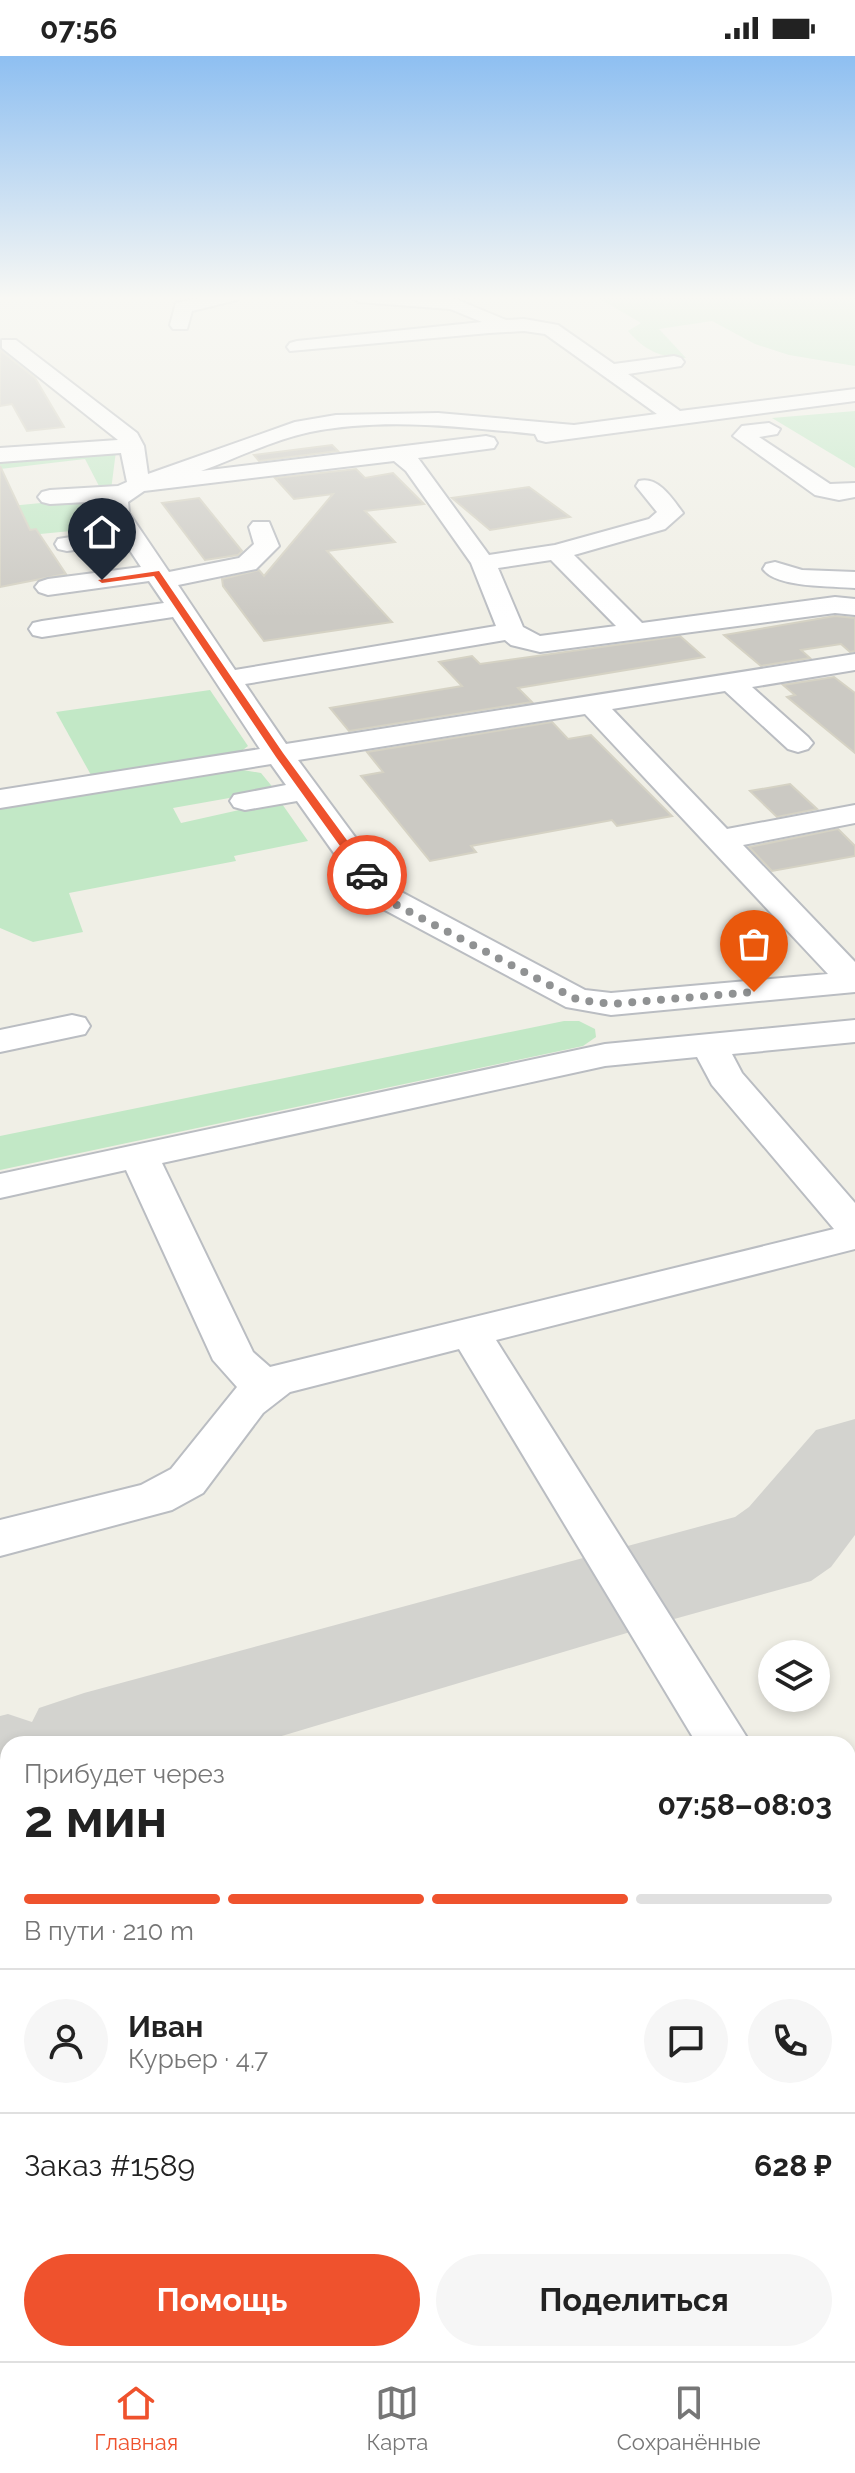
<!DOCTYPE html>
<html lang="ru">
<head>
<meta charset="utf-8">
<style>
	:root { --surface:#fff; --page:#f6f6f6; --text:#222; --muted:#767676; --line:#e0e0e0; --accent:#ef522d }
	body { margin:0; font-family:Raleway,sans-serif; background:var(--page); color:var(--text); height:100vh; display:flex; flex-direction:column; font-size:30px; white-space:nowrap }
	* { box-sizing:border-box; margin:0 }
	p { font-size:26px; color:var(--muted) }
	.icon { flex:none; width:44px; height:44px; fill:none; stroke:currentColor; stroke-width:2; stroke-linecap:round; stroke-linejoin:round }
	.map { position:relative; flex:1; overflow:hidden }
	.details { position:absolute; left:0px; top:1680px; width:856px; height:626px; display:flex; flex-direction:column; background:var(--surface); border-radius:24px 24px 0 0; box-shadow:0 4px 12px #0003 }
	.details>* { flex:none }
	.buttons { position:absolute; left:758px; top:1584px; display:grid; gap:16px }
	.buttons a { display:grid; place-items:center; width:72px; height:72px; border-radius:50%; background:var(--surface); box-shadow:0 4px 12px #0003; font-size:40px }
	.pin { position:absolute; display:grid; place-items:center; width:68px; height:68px; color:#fff; margin:-82px -34px; border-radius:50% 50% 50% 0; rotate:-45deg; box-shadow:0 0 8px #0007 }
	.pin .icon { rotate:45deg }
	.courier { position:absolute; display:grid; place-items:center; width:80px; height:80px; margin:-40px; border:6px solid #ef522d; border-radius:50%; background:#fff; color:#222; box-shadow:0 2px 10px #0007 }
	.headline em { font-style:normal; font-weight:700 }
	.headline div { display:flex; flex-direction:column-reverse }
	.headline { display:flex; align-items:center; justify-content:space-between; height:136px; padding:0 24px }
	h1 { font-size:52px; font-weight:700; line-height:60px }
	.bar { display:grid; grid-template-columns:repeat(4,1fr); gap:12px 8px; align-content:center; height:96px; padding:0 24px }
	.bar i { height:10px; border-radius:6px; background:var(--line) }
	.bar .current { background:var(--accent) }
	.bar p { grid-column:span 4 }
	.line { display:flex; align-items:center; gap:20px; padding:0 24px; border-top:2px solid var(--line) }
	.line div { flex:1 }
	.round { display:grid; place-items:center; flex:none; width:84px; height:84px; border-radius:42px; background:var(--page) }
	.cta { display:flex; gap:16px; margin-top:auto; padding:16px 24px }
	.cta a { flex:1; height:92px; border-radius:48px; background:var(--accent); color:#fff; font-size:32px; font-weight:700; line-height:92px; text-align:center }
	.cta a+a { background:var(--page); color:var(--text) }
	.status { display:flex; justify-content:space-between; align-items:center; height:56px; padding:0 40px; background:var(--surface); direction:ltr }
	.status svg { height:22px; fill:currentColor }
	.tab-bar { display:flex; justify-content:space-around; align-items:center; height:112px; border-top:2px solid var(--line); background:var(--surface); font-size:22px; color:var(--muted) }
	.tab-bar a { display:grid; justify-items:center; gap:4px }
	.tab-bar .current { color:var(--accent) }
	.map>svg:first-child { display:block }
</style>
</head>
<body>
<div class="status"><b>07:56</b><svg viewBox="0 0 49 12"><path d="M0 12V9h3v3zM5 12V6h3v6zM10 12V3h3v9zM15 12V0h3v12zM26 1h20v11H26zM47 4h2v5h-2z"/></svg></div>
<div class="map">
<svg width="855" height="2305" viewBox="0 0 855 2305">
	<rect width="100%" height="100%" fill="#f0efe6"/>
	<g fill="#c2e8c6">
		<path d="M595,240H855V310L789,299L755,288L712,265L659,273L686,302C661,302 644,294 628,275L641,267Z"/>
		<polygon points="855,355 855,412 772,362"/>
		<polygon points="100,387 116,395 111,434 75,433 99,430 85,403 0,413 0,391"/>
		<polygon points="82,443 91,443 97,452 92,473 40,478 36,473 0,476 0,451"/>
		<polygon points="210,634 248,690 235,700 91,719 56,656"/>
		<polygon points="231,712 261,717 275,734 173,752 181,767 280,745 308,785 234,800 236,805 69,837 83,876 33,886 0,872 0,751"/>
		<polygon points="564,965 579,965 595,973 596,981 583,990 0,1114 0,1080"/>
	</g>
	<g fill="none" stroke-linecap="round" stroke-linejoin="round">
		<polygon fill="#d3d3cf" fill-rule="evenodd" points="855,1363 855,1479 831,1511 811,1525 667,1565 255,1688 8,1688 8,1762 0,1764 0,1660 8,1658 32,1666 39,1652 84,1637 735,1461 749,1451 816,1374"/>
	</g>
	<g fill="#cbc9c3" stroke="#d5d2c4" stroke-width="2">
		<polygon points="0,294 35,322 64,371 27,375 12,348 0,350"/>
		<polygon points="332,389 338,395 259,405 254,399"/>
		<polygon points="0,410 30,474 36,473 66,518 0,531"/>
		<polygon points="356,413 365,422 393,417 424,448 365,455 395,486 327,495 392,566 264,585 223,530 222,523 259,514 264,520 333,438 294,443 275,422"/>
		<polygon points="529,431 570,461 490,474 452,442"/>
		<polygon points="199,442 242,495 238,499 205,504 162,447"/>
		<polygon points="835,560 855,562 855,595 850,596 841,588 801,594 810,602 761,610 724,579"/>
		<polygon points="680,580 704,601 518,632 532,646 349,675 330,652 462,630 439,606 472,600 480,608"/>
		<polygon points="834,621 855,637 855,697 787,641 795,639 783,629"/>
		<polygon points="552,666 568,683 591,679 672,760 617,770 612,764 471,790 476,796 430,805 361,720 383,716 367,696"/>
		<polygon points="790,728 817,753 777,761 750,735"/>
		<polygon points="838,773 855,790 855,800 772,815 749,791"/>
	</g>
	<g fill="none" stroke-linecap="round" stroke-linejoin="round">
		<g stroke="#babdc2" stroke-width="4">
			<g id="minor">
				<polygon points="207,240 239,240 237,244 192,255 187,273 173,273 170,269 176,247"/>
				<path d="M350,240L453,242L506,264L524,263L558,269L614,308L674,300L681,302L684,306L681,310L628,318L680,355L855,333V345L546,386L538,384L535,378C462,371 384,361 310,376C273,384 236,402 201,415L486,380L494,382L497,387L494,392L418,402L489,499L555,489L649,463L657,456L636,430L639,425C658,420 672,442 683,457L665,473L574,499L642,567L835,541L855,543V559L835,557L540,596L511,589L505,584L245,628L286,688L855,598V614L752,631L808,681L813,687L808,693L798,696L788,693L725,635L612,653L727,773L855,749V767L743,789L855,906V936L611,959L566,951L368,845L297,745L245,754L234,751L230,745L234,739L286,729L271,708L0,752V734L260,693L173,561L42,581L33,579L29,573L33,567L42,565L164,547L149,525L48,539L39,536L35,531L39,526L48,523L141,511L125,487L67,495L58,493L55,488L58,483L116,474L105,457V445L50,448L42,446L38,441L42,436L50,434L118,430L127,426L121,397L0,406V392L118,384L2,292V284H16L137,377L144,390L148,418L295,366L336,359L438,357L574,369L657,358L545,278L524,275L489,277L290,295L287,291L290,287L297,285L482,266L450,253L359,246ZM394,405L406,415L471,507L496,570L235,614L178,529L256,513L279,490L269,466H253L249,471L254,488L239,502L169,516L129,457L128,446L144,435ZM551,504L616,570L540,580L523,571L498,512ZM585,658L828,918L611,937L585,934L392,831L298,704Z"/>
				<polygon points="769,367 780,373 777,378 759,381 830,428 855,427 855,441 839,444 815,439 733,380 742,370"/>
				<path d="M775,506L802,514L855,516V532C833,530 776,532 763,513L766,508Z"/>
				<polygon points="72,959 85,962 90,970 85,978 0,996 0,974"/>
				<path d="M855,964V986L732,998L742,1017L855,1147V1193L496,1284L751,1688H697L459,1293L290,1336L263,1357L203,1437L172,1454L0,1500V1464L141,1429L171,1413L237,1331L213,1304L126,1114L0,1142V1118L605,988ZM697,1001L712,1029L834,1173L270,1311L253,1296L162,1107L605,1010Z"/>
				<polygon points="848,1865 855,1867 855,1928 848,1925"/>
				<polygon points="855,2231 855,2297 848,2300 843,2298 848,2298 848,2234"/>
				<polygon points="435,2298 503,2298 505,2305 437,2305"/>
				<polygon points="726,2298 808,2298 805,2305 723,2305"/>
			</g>
		</g>
		<use href="#minor" fill="#fff" fill-rule="evenodd"/>
	</g>
	<linearGradient id="sky" x2="0" y2="1"><stop stop-color="#8ebff1"/><stop offset="0.43" stop-color="#f8f8f4"/><stop offset="1" stop-color="#f8f8f4" stop-opacity="0"/></linearGradient>
	<rect width="855" height="562" fill="url(#sky)"/>
	<polygon fill="#ef522d" points="159,515 283,697 371,817 371,822 363,822 276,701 154,520 102,527 98,524"/>
	<g fill="none" stroke-linecap="round" stroke-linejoin="round">
		<polyline stroke="#909293" stroke-width="8" stroke-dasharray="0 14.4" points="367,819 385,843 578,944 611,948 754,936"/>
	</g>
</svg>
<div class="buttons">
<a><svg class="icon" aria-label="layers" viewBox="0 0 24 24"><path d="M12 4l9 5-9 5-9-5zM3 14l9 5 9-5"/></svg></a>
</div>
<div class="pin" style="left:754px;top:936px;background:#ea580c"><svg class="icon" aria-label="bag" viewBox="0 0 24 24"><path d="M5 8h14l-1 12H6zM9 8a3 3 0 0 1 6 0"/></svg></div>
<div class="pin" style="left:102px;top:524px;background:#1f2937"><svg class="icon" aria-label="home" viewBox="0 0 24 24"><path d="M3 11l9-7 9 7M6 9v11h12V9"/></svg></div>
<div class="courier" style="left:367px;top:819px"><svg class="icon" aria-label="car" viewBox="0 0 24 24"><path d="M5 17H2v-5l4-1 3-4h7l3 4 3 1v5h-3M9 17h6M6 11h13"/><circle cx="7" cy="17" r="2"/><circle cx="17" cy="17" r="2"/></svg></div>
<section class="details">
<div class="headline"><div><h1>2 мин</h1><p>Прибудет через</p></div><em>07:58–08:03</em></div>
<div class="bar"><i class="current"></i><i class="current"></i><i class="current"></i><i></i><p>В пути · 210 m</p></div>
<div class="line" style="height:144px"><a class="round"><svg class="icon" aria-label="person" viewBox="0 0 24 24"><circle cx="12" cy="8" r="4"/><path d="M4 21q1-7 8-7t8 7"/></svg></a><div><b>Иван</b><p>Курьер · 4.7</p></div><a class="round"><svg class="icon" aria-label="chat" viewBox="0 0 24 24"><path d="M4 5h16v11H9l-5 4z"/></svg></a><a class="round"><svg class="icon" aria-label="phone" viewBox="0 0 24 24"><path d="M5 4h4l2 5-3 2q2 4 5 5l2-3 5 2v4C11 20 4 13 5 4z"/></svg></a></div>
<div class="line" style="height:104px"><div>Заказ #1589</div><b>628 ₽</b></div>
<div class="cta"><a>Помощь</a><a>Поделиться</a></div>
</section>
</div>
<nav class="tab-bar">
<a class="current"><svg class="icon" aria-label="home" viewBox="0 0 24 24"><path d="M3 11l9-7 9 7M6 9v11h12V9"/></svg>Главная</a>
<a><svg class="icon" aria-label="map" viewBox="0 0 24 24"><path d="M3 6l6-2 6 2 6-2v14l-6 2-6-2-6 2zM9 4v14M15 6v14"/></svg>Карта</a>
<a><svg class="icon" aria-label="saved" viewBox="0 0 24 24"><path d="M7 4h10v16l-5-4-5 4z"/></svg>Сохранённые</a>
</nav>
</body>
</html>
